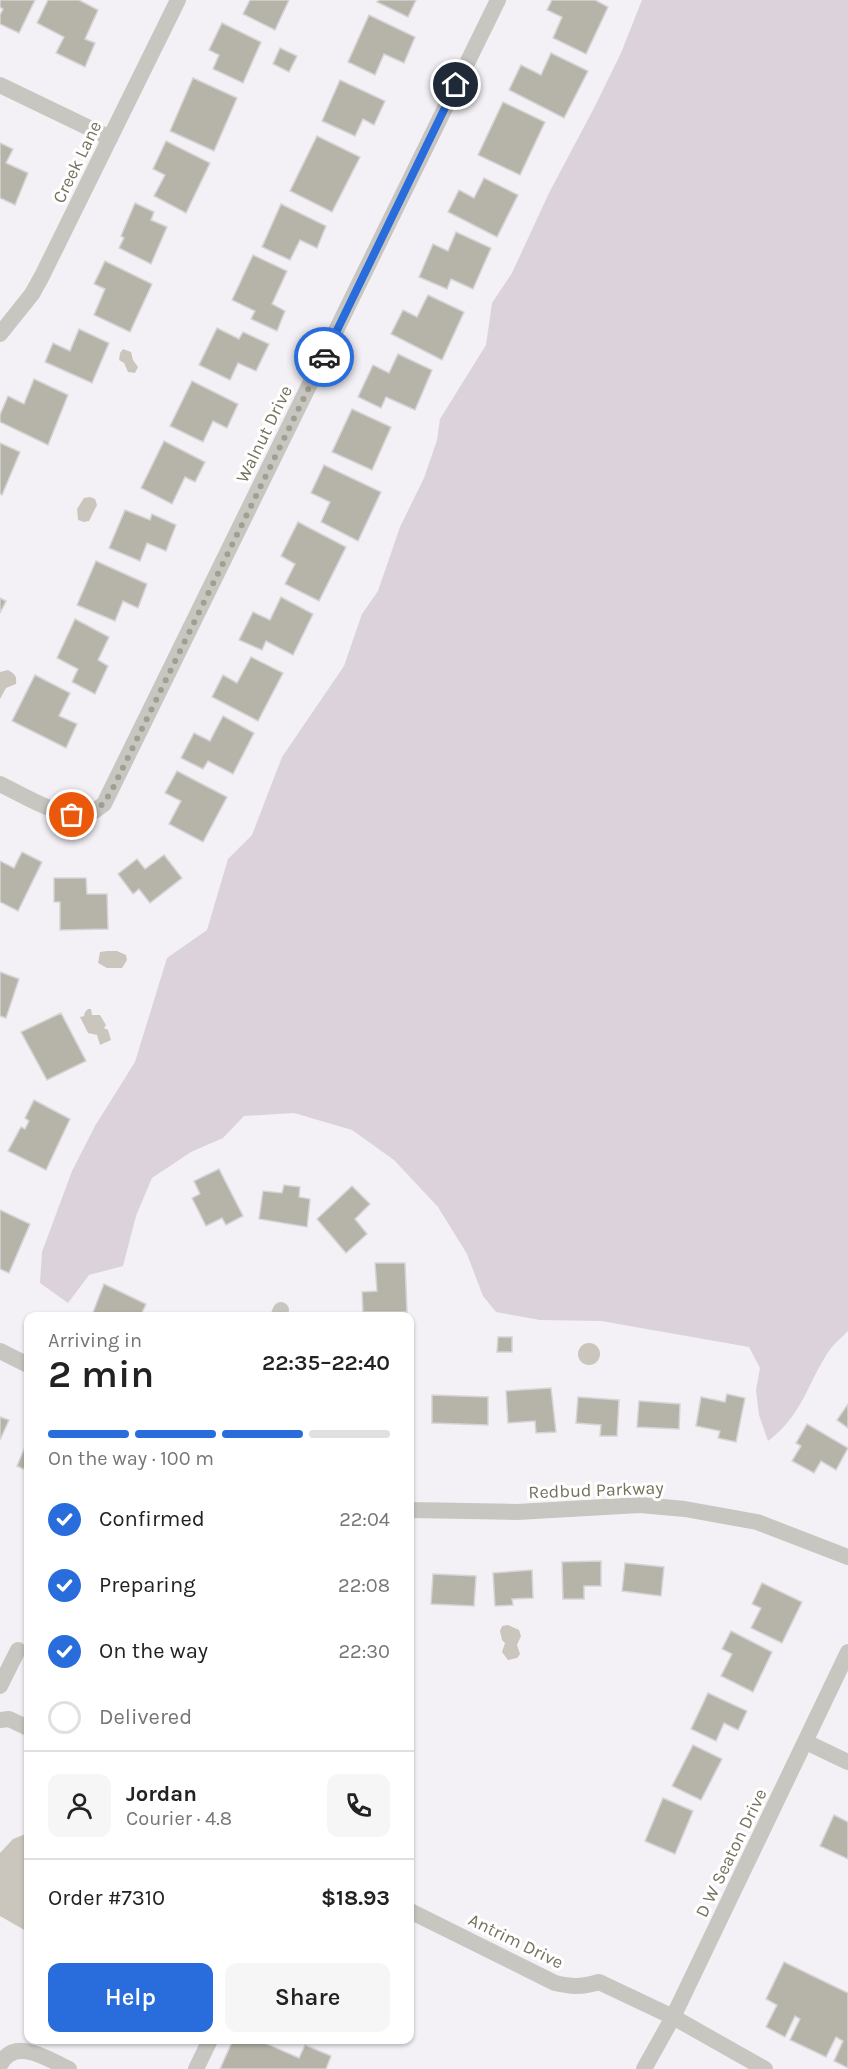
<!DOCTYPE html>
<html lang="en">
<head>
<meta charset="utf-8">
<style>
	:root { --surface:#fff; --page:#f6f6f6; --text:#222; --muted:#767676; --line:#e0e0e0; --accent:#296ddd }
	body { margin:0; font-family:Karla,sans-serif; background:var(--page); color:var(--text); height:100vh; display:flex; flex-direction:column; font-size:22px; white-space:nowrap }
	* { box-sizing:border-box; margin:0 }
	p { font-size:20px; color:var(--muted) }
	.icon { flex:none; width:33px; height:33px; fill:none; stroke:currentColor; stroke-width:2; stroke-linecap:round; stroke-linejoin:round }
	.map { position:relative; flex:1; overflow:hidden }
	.sheet { position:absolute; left:24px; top:1312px; width:390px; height:732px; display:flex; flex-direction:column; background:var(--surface); border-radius:12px; box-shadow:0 2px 4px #0004 }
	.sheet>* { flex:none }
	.pin { position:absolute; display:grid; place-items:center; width:51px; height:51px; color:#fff; margin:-26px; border:3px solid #fff; border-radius:50%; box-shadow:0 2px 6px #0007 }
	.courier { position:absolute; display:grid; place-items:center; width:60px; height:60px; margin:-30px; border:4px solid #296ddd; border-radius:50%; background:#fff; color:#222; box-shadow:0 2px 8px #0007 }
	.headline em { font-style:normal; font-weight:600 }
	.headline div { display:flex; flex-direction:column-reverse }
	.headline { display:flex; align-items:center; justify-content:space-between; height:102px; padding:0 24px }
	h1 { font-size:39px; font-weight:600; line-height:45px }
	.bar { display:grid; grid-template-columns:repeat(4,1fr); gap:9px 6px; align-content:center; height:72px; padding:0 24px }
	.bar i { height:8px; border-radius:4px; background:var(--line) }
	.bar .selected { background:var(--accent) }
	.bar p { grid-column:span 4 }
	.line { display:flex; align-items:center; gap:15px; padding:0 24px; border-top:2px solid var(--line) }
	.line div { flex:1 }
	.round { display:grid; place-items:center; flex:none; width:63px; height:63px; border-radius:12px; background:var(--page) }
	ol { padding:0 24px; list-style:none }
	li { display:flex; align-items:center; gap:18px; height:66px }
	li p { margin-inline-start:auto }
	li .icon { padding:6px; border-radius:50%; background:var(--accent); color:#fff; stroke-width:4 }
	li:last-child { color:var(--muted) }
	li i { width:33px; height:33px; border:3px solid var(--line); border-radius:50% }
	.primary-button { display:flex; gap:12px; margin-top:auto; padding:12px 24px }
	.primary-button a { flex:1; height:69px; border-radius:12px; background:var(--accent); color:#fff; font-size:24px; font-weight:600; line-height:69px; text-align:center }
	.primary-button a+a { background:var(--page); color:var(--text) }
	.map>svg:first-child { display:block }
</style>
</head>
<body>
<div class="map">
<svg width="848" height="2069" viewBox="0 0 848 2069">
	<rect width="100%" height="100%" fill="#f3f1f5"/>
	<path fill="#dbd2dc" d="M642,0H848V1331C843,1336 836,1342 831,1348C807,1382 804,1414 768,1441L759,1415L756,1390L760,1368L749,1347L601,1321L540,1320L496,1312L483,1296L467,1254L438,1207L394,1160L352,1130L294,1113L244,1116L223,1138L191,1152L152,1178L136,1216L123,1266L89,1275L68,1303L40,1283L42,1252L72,1171L95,1126L135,1062L167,958L207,930L228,859L252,835L282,757L344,666L362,614L378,591L400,527L424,478L437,440L440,419L486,345L492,303L512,273L549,193L594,108L621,53Z"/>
	<g fill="#cbc6bd">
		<polygon points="123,349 131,352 133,360 138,367 135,373 128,372 124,363 119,360 120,353"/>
		<polygon points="90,497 95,499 97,505 89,521 84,522 78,520 77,509 84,498"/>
		<path d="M8,670C15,674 17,676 16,684L6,688L0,699V672Z"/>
		<polygon points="107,951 117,951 126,955 127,960 122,968 107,968 98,963 100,952"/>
		<polygon points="88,1009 91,1009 92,1015 100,1015 106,1025 104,1028 108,1030 111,1040 100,1045 97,1035 88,1033 80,1017 84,1016 85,1012"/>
		<circle cx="589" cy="1354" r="11"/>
		<polygon points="508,1625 519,1630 521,1636 517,1645 520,1654 517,1658 508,1660 502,1652 505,1643 502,1640 500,1631 502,1626"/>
		<polygon points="28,1833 28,1932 0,1916 0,1853 13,1839"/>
	</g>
	<g fill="#b6b4a9" stroke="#d5d4d6" stroke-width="1.5">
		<polygon points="0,0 35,0 19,33 0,24 0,15 3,9 0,7"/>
		<polygon points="48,0 79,0 98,10 85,39 95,43 85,67 56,53 64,37 37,23"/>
		<polygon points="250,0 289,0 275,30 243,14"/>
		<polygon points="379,0 416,0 408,17 377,2"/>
		<polygon points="552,0 595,0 608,7 586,54 553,38 562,17 547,10"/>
		<polygon points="369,15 415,37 404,63 384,54 375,75 348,62"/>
		<polygon points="222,23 261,42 243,83 213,69 219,55 209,50"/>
		<polygon points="280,48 297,56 289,72 273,64"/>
		<polygon points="551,53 588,71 564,118 509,90 521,65 541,75"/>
		<polygon points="193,78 237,98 214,151 170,131"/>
		<polygon points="340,80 385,101 374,125 363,119 355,136 322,121"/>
		<polygon points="503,102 545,122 520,175 478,155"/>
		<polygon points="317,136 360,157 332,212 290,191"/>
		<polygon points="166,141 210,163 186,213 154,196 165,175 153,169"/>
		<polygon points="0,143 13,149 6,163 28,173 15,205 0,198"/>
		<polygon points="484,178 518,195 497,237 448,212 459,190 474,198"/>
		<polygon points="135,203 154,212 151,220 167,227 151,264 119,248 124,238 121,236"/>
		<polygon points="281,204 326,226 317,248 300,240 290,260 262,247"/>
		<polygon points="456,232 491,248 473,289 451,279 447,289 419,277 433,244 448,251"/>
		<polygon points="253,255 287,271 272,304 285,311 277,331 251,319 255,311 232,300"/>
		<polygon points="105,261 152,284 130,332 94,315 105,289 94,284"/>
		<polygon points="428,295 464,312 442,360 391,334 403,310 417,317"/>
		<polygon points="217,328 239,339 243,332 269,344 256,371 238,363 230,380 199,365"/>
		<polygon points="79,329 109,343 92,383 45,362 53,343 70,351"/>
		<polygon points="398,354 432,370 415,410 386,397 381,408 358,397 373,365 389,373"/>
		<polygon points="34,379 68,395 48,445 0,422 0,415 8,396 24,404"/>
		<polygon points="192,381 238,404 227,428 213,421 203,442 170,426"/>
		<polygon points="352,409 391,427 372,470 332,452"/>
		<polygon points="164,441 205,462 195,482 185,477 172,504 141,488"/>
		<polygon points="0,443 20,452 2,495 0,494"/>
		<polygon points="324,465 381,492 358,541 321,522 330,502 311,493"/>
		<polygon points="125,510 150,520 152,514 176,525 166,551 147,543 140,561 109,548"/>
		<polygon points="298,522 346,547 319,601 285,584 295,564 281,556"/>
		<polygon points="96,561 147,584 138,608 123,601 115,621 77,605"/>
		<polygon points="281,597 313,614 293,655 266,641 262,650 239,640 253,612 270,620"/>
		<polygon points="0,598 6,601 0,613"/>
		<polygon points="75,619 109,637 98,660 108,666 95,694 72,682 78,669 57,658"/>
		<polygon points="251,657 283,673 258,721 212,697 223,675 237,683"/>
		<polygon points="35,675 70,693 59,716 77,724 66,748 12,721"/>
		<polygon points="223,716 254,733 233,774 208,761 203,769 181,758 194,733 210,741"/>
		<polygon points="177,771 227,797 203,842 169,824 181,801 165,793"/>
		<polygon points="22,852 42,862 18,911 0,902 0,861 14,868"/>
		<polygon points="164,855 182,878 150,903 139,889 133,894 118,874 137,859 145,869"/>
		<polygon points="54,878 86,878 87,894 107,894 108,929 60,930 60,902 54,902"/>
		<polygon points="0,972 19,979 6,1018 0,1016"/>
		<polygon points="61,1013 86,1061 47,1080 21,1032"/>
		<polygon points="34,1100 70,1119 46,1170 8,1151 21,1127 25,1129 29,1121 25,1118"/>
		<polygon points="219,1169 243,1216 226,1225 222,1218 206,1226 192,1198 200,1194 194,1181"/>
		<polygon points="284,1185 300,1187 299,1197 310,1199 307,1227 259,1219 263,1191 282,1193"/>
		<polygon points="352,1186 370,1204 355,1219 367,1234 346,1253 317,1219"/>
		<polygon points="0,1210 30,1224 9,1273 0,1269"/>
		<polygon points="375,1263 405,1263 407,1312 363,1312 362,1292 377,1291"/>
		<polygon points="104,1284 146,1304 140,1317 95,1317 92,1315"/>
		<polygon points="498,1337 512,1337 512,1352 497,1352"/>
		<polygon points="551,1388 556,1432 536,1433 535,1421 508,1423 506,1391"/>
		<polygon points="727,1394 745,1398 736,1442 718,1438 720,1431 696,1426 701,1397 725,1402"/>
		<polygon points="432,1395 488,1397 488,1425 432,1423"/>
		<polygon points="578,1397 619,1400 617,1436 600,1436 601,1425 576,1423"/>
		<polygon points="639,1401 680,1404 679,1429 637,1427"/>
		<polygon points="848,1404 848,1428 837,1420"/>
		<polygon points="0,1417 9,1420 0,1440"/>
		<polygon points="807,1424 848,1448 836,1470 821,1461 814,1473 792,1461 801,1446 796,1443"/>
		<polygon points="28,1440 28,1471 17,1466"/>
		<polygon points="601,1561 601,1586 584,1586 584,1599 563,1599 562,1562"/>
		<polygon points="625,1563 664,1567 661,1596 622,1591"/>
		<polygon points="532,1570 533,1598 512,1599 513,1605 495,1606 493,1573"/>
		<polygon points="433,1574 476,1576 474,1606 431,1604"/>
		<polygon points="762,1583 802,1602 782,1643 751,1628 761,1608 752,1604"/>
		<polygon points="731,1631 772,1652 753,1692 721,1676 732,1654 722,1649"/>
		<polygon points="708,1693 747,1711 738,1730 724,1723 716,1741 691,1729"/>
		<polygon points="693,1745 722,1759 701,1800 672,1786"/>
		<polygon points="663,1798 693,1811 675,1854 645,1841"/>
		<polygon points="834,1815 848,1822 848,1859 820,1846"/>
		<polygon points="784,1962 848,1993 848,2068 834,2061 843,2041 836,2037 826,2057 790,2040 800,2019 795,2016 785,2037 766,2027 777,2005 766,1999"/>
		<polygon points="233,2040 269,2040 267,2044 299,2058 305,2045 331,2056 326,2069 220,2069"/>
	</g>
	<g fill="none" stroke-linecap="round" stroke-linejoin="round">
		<g stroke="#c7c6c0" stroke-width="16">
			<polyline points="0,85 110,138"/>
			<polyline points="0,334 32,294 42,276 178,0"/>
			<path d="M0,784C23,795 62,820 88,814C94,813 99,807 104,804L498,0"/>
			<polyline points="278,1317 281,1310"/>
			<polyline points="0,1351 28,1365"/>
			<polyline points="410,1510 517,1512 640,1505 685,1509 757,1522 848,1557"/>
			<polyline points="0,1686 18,1650"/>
			<polyline points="0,1720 9,1719 28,1728"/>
			<polyline points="806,1742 848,1762"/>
			<path d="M410,1911L555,1983C572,1987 583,1987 599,1982L673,2017L765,2069"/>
			<path d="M0,2065C14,2036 48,2059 69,2069"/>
			<polyline points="196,2069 210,2040"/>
			<polyline points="644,2069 673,2017 848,1652"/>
		</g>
	</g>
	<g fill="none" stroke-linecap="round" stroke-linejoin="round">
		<path stroke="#a29e92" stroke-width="6" stroke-dasharray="0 10.8" d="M72,815C96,816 102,807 113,788L324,357"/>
		<polyline stroke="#296ddd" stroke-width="8" points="324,357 456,85"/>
	</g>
	<g text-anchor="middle" stroke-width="6" stroke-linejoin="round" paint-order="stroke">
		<g font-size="18" fill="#76725d" stroke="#fff">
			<text transform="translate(77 162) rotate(-64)" y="6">Creek Lane</text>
			<text transform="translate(264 434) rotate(-64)" y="6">Walnut Drive</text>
			<text transform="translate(596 1490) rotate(-2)" y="6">Redbud Parkway</text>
			<text transform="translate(731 1853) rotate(-64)" y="6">D W Seaton Drive</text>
			<text transform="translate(516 1941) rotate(26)" y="6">Antrim Drive</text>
		</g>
	</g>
</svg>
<div class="pin" style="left:72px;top:815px;background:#ea580c"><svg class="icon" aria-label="bag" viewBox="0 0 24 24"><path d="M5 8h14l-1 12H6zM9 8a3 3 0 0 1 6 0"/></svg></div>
<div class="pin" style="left:456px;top:85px;background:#1f2937"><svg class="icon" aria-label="home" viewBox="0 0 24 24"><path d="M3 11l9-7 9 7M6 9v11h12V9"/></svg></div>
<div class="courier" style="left:324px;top:357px"><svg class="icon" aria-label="car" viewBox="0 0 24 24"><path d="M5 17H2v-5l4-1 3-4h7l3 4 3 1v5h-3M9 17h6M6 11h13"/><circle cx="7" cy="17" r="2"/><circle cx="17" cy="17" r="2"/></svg></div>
<section class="sheet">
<div class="headline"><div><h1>2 min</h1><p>Arriving in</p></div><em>22:35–22:40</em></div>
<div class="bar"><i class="selected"></i><i class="selected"></i><i class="selected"></i><i></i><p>On the way · 100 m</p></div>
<ol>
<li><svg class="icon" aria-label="check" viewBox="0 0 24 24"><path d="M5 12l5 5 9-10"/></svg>Confirmed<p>22:04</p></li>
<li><svg class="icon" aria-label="check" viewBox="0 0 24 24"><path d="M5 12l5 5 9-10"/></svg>Preparing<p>22:08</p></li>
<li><svg class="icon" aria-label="check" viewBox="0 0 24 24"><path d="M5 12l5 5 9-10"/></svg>On the way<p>22:30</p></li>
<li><i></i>Delivered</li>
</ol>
<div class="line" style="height:108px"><a class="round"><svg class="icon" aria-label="person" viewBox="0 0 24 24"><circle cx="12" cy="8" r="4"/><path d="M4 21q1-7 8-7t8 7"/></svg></a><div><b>Jordan</b><p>Courier · 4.8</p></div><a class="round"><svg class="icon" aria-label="phone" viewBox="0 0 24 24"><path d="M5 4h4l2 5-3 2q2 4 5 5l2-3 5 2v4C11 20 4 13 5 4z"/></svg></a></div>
<div class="line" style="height:78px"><div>Order #7310</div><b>$18.93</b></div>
<div class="primary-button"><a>Help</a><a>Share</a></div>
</section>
</div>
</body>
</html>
